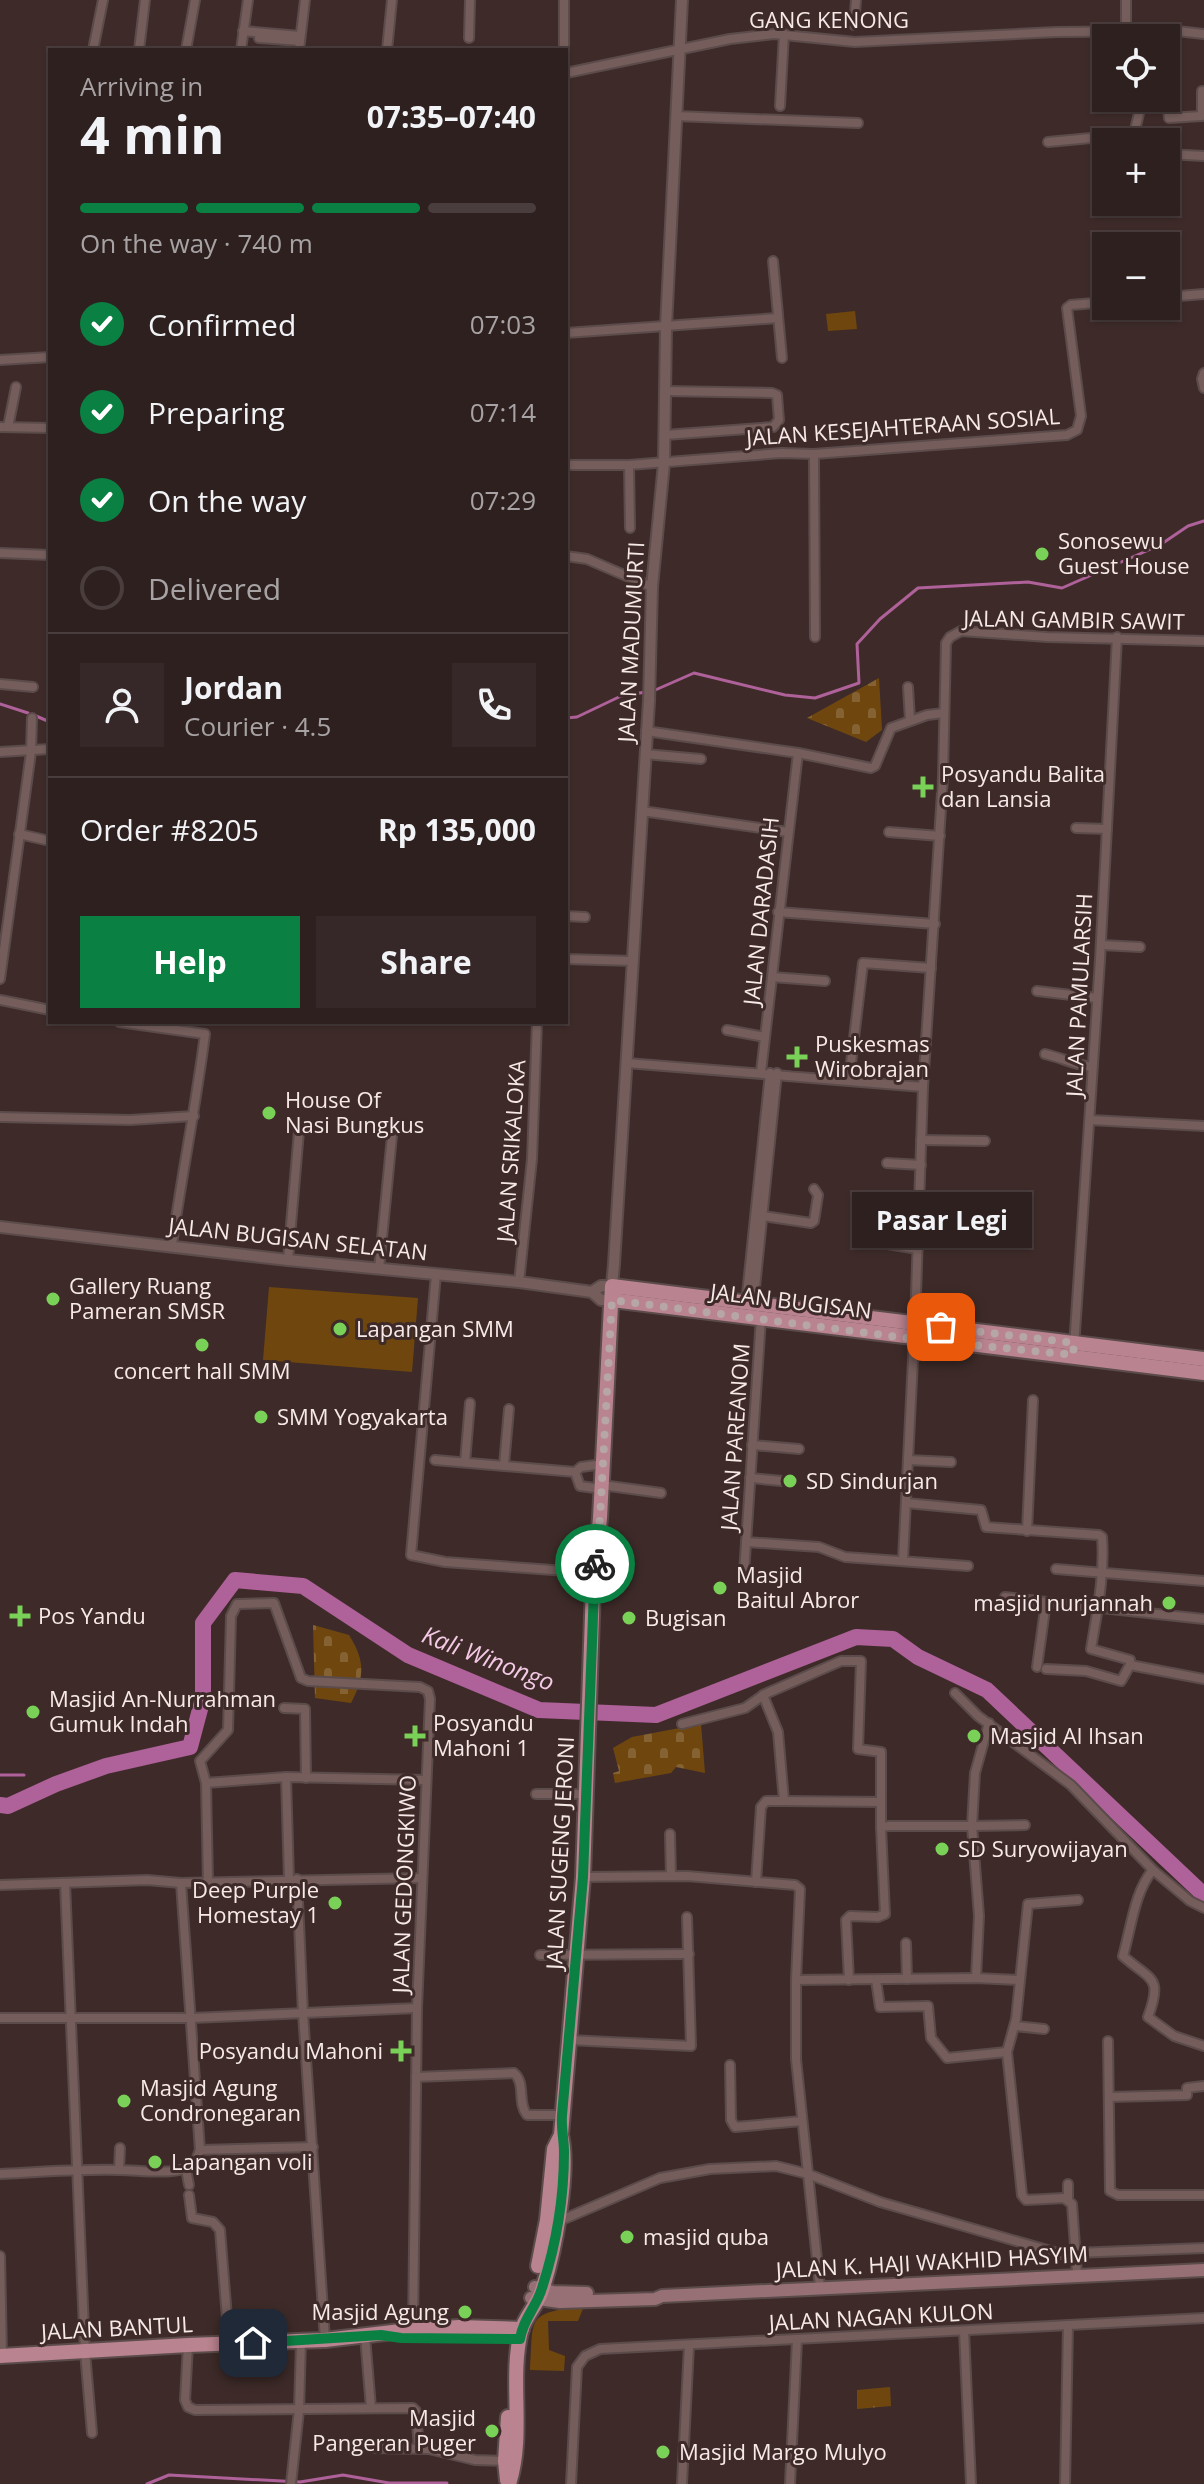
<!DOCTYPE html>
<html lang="en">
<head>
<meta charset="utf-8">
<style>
	:root { --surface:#2e201f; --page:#362828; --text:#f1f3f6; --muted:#a7a3a4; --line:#493e3d; --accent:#0b8043 }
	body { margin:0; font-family:"Open Sans",sans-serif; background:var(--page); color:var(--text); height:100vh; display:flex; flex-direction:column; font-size:30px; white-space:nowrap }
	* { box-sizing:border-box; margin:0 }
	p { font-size:26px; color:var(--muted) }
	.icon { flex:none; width:44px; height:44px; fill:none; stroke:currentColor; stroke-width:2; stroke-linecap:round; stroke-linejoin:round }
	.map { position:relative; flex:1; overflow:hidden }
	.drawer { position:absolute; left:48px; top:48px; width:520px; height:976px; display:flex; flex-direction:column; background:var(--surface); border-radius:0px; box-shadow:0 2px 6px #0004,0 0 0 2px var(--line) }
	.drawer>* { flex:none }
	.tools { position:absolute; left:1092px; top:24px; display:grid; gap:16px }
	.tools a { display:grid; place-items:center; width:88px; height:88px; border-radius:0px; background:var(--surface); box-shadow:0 2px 6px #0004,0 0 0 2px var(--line); font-size:40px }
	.pin { position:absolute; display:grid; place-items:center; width:68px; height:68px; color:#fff; margin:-34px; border-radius:16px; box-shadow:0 4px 12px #0006 }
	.courier { position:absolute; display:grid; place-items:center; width:80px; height:80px; margin:-40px; border:6px solid #0b8043; border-radius:50%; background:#fff; color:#222; box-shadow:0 2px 10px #0007 }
	.bubble { position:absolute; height:56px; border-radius:0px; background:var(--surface); box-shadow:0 2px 6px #0004,0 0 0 2px var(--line); font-size:26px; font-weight:700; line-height:56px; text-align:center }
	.summary em { font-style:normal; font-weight:700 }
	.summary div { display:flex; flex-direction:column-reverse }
	.summary { display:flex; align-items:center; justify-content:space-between; height:136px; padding:0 32px }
	h1 { font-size:52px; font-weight:700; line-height:60px }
	.bar { display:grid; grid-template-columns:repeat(4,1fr); gap:12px 8px; align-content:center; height:96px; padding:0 32px }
	.bar i { height:10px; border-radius:6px; background:var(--line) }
	.bar .selected { background:var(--accent) }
	.bar p { grid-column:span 4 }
	.line { display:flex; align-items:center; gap:20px; padding:0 32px; border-top:2px solid var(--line) }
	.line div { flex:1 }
	.round { display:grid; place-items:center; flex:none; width:84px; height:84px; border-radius:0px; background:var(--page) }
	ol { padding:0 32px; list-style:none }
	li { display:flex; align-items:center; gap:24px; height:88px }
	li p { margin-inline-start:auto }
	li .icon { padding:8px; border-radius:50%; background:var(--accent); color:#fff; stroke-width:4 }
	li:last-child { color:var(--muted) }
	li i { width:44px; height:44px; border:4px solid var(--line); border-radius:50% }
	.action { display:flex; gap:16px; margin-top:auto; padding:16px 32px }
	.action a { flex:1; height:92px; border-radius:0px; background:var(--accent); color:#fff; font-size:32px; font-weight:700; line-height:92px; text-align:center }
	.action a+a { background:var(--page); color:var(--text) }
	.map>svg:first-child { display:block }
</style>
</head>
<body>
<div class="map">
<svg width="1204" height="2484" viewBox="0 0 1204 2484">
	<defs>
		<pattern id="cemetery-stones" width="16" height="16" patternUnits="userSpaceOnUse" patternTransform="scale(2)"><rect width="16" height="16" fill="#6f470e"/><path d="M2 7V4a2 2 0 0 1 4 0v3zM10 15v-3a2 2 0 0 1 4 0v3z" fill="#846231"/></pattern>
		<pattern id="park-tufts" width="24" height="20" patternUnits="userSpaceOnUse" patternTransform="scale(2)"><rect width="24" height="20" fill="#6f470e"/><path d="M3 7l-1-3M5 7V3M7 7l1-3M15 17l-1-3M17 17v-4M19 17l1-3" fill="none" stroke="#846231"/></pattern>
	</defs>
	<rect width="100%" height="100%" fill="#3e2b29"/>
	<g fill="#6f470e">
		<polygon points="855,311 857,329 828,331 826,314"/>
		<polygon points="269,1287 418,1298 412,1372 263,1360"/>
		<path d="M584,2306L578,2321H548L549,2350L565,2356L564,2371L530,2370C534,2316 525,2314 584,2306Z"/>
	</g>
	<g fill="url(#cemetery-stones)">
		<polygon points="879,678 882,730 866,742 807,718"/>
		<path d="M313,1625L349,1635C365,1661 365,1676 351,1703L315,1698Z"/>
		<polygon points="701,1724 705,1773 676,1767 671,1773 615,1783 613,1773 619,1771 613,1748 632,1737"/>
	</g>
	<polygon fill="url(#park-tufts)" points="890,2387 891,2406 857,2409 857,2390"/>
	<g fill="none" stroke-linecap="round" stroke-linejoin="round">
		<g stroke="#af619a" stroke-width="3">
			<polyline points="653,691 694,673 785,695 815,698 859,683 857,644 880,619 918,588 1028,582 1062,588 1160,545 1188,526 1204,521"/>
			<polyline points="0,704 28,713"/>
			<polyline points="36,716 50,722"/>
			<polyline points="566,718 577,717 621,696 646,692"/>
			<polyline points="0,1775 24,1775"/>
			<polyline points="147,2484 169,2475 300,2482 343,2475 389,2483 447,2483"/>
		</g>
		<polyline stroke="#af619a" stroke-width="16" points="0,1805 8,1806 56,1784 106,1766 190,1747 203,1698 203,1623 235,1580 303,1586 408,1655 539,1710 656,1715 856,1637 893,1639 918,1657 987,1690 1204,1895"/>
		<g stroke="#5b4b4a" stroke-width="12">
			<g id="minor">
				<polyline points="854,25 856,0"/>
				<polyline points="243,31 300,36"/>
				<polyline points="1126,33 1126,0"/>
				<polyline points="259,38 300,41"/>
				<polyline points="469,38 470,0"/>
				<polyline points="93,50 103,0"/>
				<polyline points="139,50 145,0"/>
				<polyline points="186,50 195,0"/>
				<polyline points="241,50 248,0"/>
				<polyline points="299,50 305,0"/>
				<polyline points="387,50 392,0"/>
				<polyline points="564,50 564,0"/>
				<polyline points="566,73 730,39 774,34 855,42 1056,32 1177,31 1204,34"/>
				<polyline points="780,106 784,34"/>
				<polyline points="676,116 858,123"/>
				<polyline points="1134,134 1141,105 1168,108 1169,118 1202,116 1202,91"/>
				<polyline points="1048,142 1134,134 1138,135 1140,142"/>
				<polyline points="1166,154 1204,156"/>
				<polyline points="773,261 782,358"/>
				<polyline points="1166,297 1204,294"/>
				<polyline points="566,333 778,318"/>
				<polyline points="0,360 50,357"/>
				<polyline points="1204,373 1202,379 1204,388"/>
				<polyline points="0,427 50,428"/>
				<polyline points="8,427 16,387"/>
				<polyline points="665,435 773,427 779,420 777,395 772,393 665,391"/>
				<polyline points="814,454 815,637"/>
				<polyline points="566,465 629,465 782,453 814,454 1067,435 1077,430 1081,416 1067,308 1071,305 1106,302"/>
				<polyline points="629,465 630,528"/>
				<polyline points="0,553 50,555"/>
				<polyline points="566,556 587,559 652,587"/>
				<polyline points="0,684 33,687"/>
				<polyline points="908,687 910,720"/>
				<polyline points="646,731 798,753 871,768 875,766 891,728 927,715 944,713"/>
				<polyline points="0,752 50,749"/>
				<polyline points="645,754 701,759"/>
				<polyline points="642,811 788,832"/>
				<polyline points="1076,828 1107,829"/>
				<polyline points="889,832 940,836"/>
				<polyline points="19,834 50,841"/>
				<polyline points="778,912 935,924"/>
				<polyline points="566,916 585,917"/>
				<polyline points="1101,945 1140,947"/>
				<polyline points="566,959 633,961"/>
				<polyline points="772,977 825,981"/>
				<polyline points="0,979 31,752 32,718"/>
				<polyline points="1037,991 1097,998"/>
				<polyline points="0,1000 50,1010"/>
				<path d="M119,1022L205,1034C196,1105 182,1174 172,1245"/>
				<polyline points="727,1030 765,1037"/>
				<path d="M1045,1054C1062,1058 1076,1065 1092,1067"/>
				<polyline points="627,1063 923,1087"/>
				<polyline points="761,1072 798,753"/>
				<polyline points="849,1080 863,963 931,968"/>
				<polyline points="0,1117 130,1120 194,1116"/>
				<polyline points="1090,1120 1204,1126"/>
				<polyline points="921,1140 985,1141"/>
				<polyline points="887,1163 921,1165"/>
				<polyline points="763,1216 811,1223 814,1221 818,1195 814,1189"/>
				<polyline points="869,1241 918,1249"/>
				<polyline points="288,1260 299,1131"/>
				<polyline points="379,1269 392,1136"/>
				<polyline points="436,1274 411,1555 445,1562 594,1573"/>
				<polyline points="519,1282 532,1159 537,1022"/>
				<polyline points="746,1304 770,1073"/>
				<polyline points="753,1307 777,1073"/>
				<polyline points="915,1324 923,1087 943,777 946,643 950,637 961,631 1047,637 1204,641"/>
				<polyline points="1074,1347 1100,960 1117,637"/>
				<polyline points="752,1445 799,1449"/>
				<polyline points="435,1460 575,1472"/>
				<polyline points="908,1460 951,1462"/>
				<polyline points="465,1462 470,1403"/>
				<polyline points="504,1465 509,1409"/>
				<polyline points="750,1478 782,1481"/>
				<polyline points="602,1485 661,1493"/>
				<polyline points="602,1489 580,1486 575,1472 581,1467 603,1464"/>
				<path d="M906,1503L981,1510L986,1527L1099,1535L1102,1537C1105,1574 1097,1612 1091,1649L1130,1660V1665L1204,1679"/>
				<polyline points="1027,1531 1033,1400"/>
				<polyline points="746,1542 819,1547 845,1557 968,1566"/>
				<polyline points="903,1560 914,1339"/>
				<polyline points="1056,1569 1204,1581"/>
				<polyline points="744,1573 761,1318"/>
				<polyline points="1005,1597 1046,1602"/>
				<polyline points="1037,1667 1046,1602 1204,1619"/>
				<polyline points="1046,1669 1086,1671 1121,1681 1130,1665"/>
				<polyline points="955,1693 978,1716 1071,1785 1153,1870"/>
				<polyline points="284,1708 305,1709 306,1778"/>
				<polyline points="989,1723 975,1773 972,1826 1025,1825"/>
				<polyline points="682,1724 745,1708 765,1694 841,1661 861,1661 858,1749 881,1752 881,1827"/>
				<polyline points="286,1777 289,1879"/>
				<polyline points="206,1783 286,1777 425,1780"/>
				<polyline points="536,1794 587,1794"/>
				<polyline points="784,1801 881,1802"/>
				<polyline points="670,1834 671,1876"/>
				<polyline points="583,1877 687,1876 795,1885 800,1889 796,1980 796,2059 820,2288"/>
				<polyline points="297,1879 303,2013 325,2340"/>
				<polyline points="208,1882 206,1783 200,1761 228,1730 231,1616 237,1604 274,1603 301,1678 308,1681 420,1687 428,1691 430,1699 417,2008 413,2330"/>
				<polyline points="756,1882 761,1807 766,1801 784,1801 778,1732 763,1695"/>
				<polyline points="65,1883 85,2352 92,2433"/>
				<polyline points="0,1885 147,1880 181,1883 421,1878"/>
				<path d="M1204,1908L1190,1901L1153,1870C1135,1890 1131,1928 1123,1956C1151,1981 1163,1976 1148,2017L1174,2036L1204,2046"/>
				<polyline points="906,1943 907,1979"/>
				<polyline points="540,1955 689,1954"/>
				<polyline points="796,1980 976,1978 1019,1980"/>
				<polyline points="849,1980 846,1920 850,1916 878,1917 885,1914 881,1827 889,1826 972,1826 979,1916 976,1978"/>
				<polyline points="876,1980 880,2007 928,2006 931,2038 947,2058 1007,2052"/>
				<polyline points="0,2018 192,2018 417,2008"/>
				<polyline points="1015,2026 1044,2029"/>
				<polyline points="569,2040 691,2046 687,1917"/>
				<polyline points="1108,2041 1110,2191 1118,2195 1204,2195"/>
				<polyline points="730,2065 731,2120 735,2127 802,2121"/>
				<path d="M416,2077L514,2073C526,2083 517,2103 527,2115H562"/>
				<polyline points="1110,2097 1187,2095 1187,2088 1204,2086"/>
				<polyline points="200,2150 313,2147"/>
				<polyline points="186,2169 189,2185"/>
				<polyline points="119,2170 120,2148"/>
				<path d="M0,2174C40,2172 80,2169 120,2170C140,2170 176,2176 194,2165L200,2150L181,1883"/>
				<polyline points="1068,2184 1068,2200"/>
				<polyline points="189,2195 192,2218 213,2222 220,2230 229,2343"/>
				<polyline points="557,2222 660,2178 710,2169 776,2166 808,2174 880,2202 1075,2258"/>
				<polyline points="1075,2253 1204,2248"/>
				<polyline points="0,2256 2,2356"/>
				<polyline points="1077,2274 1072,2204 1064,2198 1026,2200 1022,2195 1007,2052 1016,2019 1028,1904 1078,1900"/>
				<polyline points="964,2331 971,2484"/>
				<polyline points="365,2336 371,2408"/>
				<polyline points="188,2345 185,2400 188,2407 195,2410 413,2408 416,2411 419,2448"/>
				<polyline points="373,2448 429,2449 475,2460 505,2461"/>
				<polyline points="291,2484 299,2410 301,2341"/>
				<polyline points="571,2484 577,2367 585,2356 600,2349 1204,2318"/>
				<polyline points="682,2484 689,2346"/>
				<polyline points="790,2484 797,2340"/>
				<polyline points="1065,2484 1068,2325"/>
			</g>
		</g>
		<g stroke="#5b4b4a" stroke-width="14">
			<g id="tertiary">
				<polyline points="0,1227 288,1260 519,1282 592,1292 601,1300 612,1300"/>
				<polyline points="592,1292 601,1286 612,1286 614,1264 649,701 652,587 664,463 666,327 682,0"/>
			</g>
		</g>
		<g stroke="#5b4b4a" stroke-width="16">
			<g id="secondary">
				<polyline points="535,2287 553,2292 587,2293"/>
				<polyline points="531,2298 560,2302 655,2299 662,2296 1204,2270"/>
			</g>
		</g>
		<g stroke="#5b4b4a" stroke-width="18">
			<g id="primary">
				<polyline points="612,1300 1204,1373"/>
				<polyline points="538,2266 547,2220 554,2149 561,2135"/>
				<polyline points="0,2356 188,2345 325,2340 401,2331 459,2327 522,2329"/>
				<polyline points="507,2480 505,2461 508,2417"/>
				<path d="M509,2484C525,2434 509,2380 521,2331C525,2317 536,2306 541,2293C554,2256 570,2172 561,2135L583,1877L593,1587L600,1518L612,1286L1204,1359"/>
			</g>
		</g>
		<use href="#minor" stroke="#745d5b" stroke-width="8"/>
		<use href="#tertiary" stroke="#745d5b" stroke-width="10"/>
		<use href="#secondary" stroke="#967075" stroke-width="12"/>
		<use href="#primary" stroke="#b9838f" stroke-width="14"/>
	</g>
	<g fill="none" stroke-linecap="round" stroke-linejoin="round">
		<polyline stroke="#b6a6a5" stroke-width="8" stroke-dasharray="0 14.4" points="595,1564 600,1518 612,1300 914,1339 1073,1355 1074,1343 941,1327"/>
		<path stroke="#0b8043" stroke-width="10" d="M253,2343L381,2335L401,2338L520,2339C523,2319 537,2306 542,2288C556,2245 564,2197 564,2152C564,2140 561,2128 562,2115L583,1877L595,1564"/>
	</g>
	<g fill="#79d157" stroke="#3e2b29" stroke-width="3">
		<circle cx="1042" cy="554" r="8"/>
		<path d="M919 775h8v8h8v8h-8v8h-8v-8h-8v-8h8z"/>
		<path d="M793 1045h8v8h8v8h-8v8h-8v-8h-8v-8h8z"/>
		<circle cx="269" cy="1113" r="8"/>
		<circle cx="53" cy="1299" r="8"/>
		<circle cx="340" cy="1329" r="8"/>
		<circle cx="202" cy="1345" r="8"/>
		<circle cx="261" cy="1417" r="8"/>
		<circle cx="790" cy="1481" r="8"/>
		<circle cx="720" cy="1588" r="8"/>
		<circle cx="1169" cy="1603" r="8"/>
		<path d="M16 1604h8v8h8v8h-8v8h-8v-8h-8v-8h8z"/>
		<circle cx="629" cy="1618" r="8"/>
		<circle cx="33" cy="1712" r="8"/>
		<path d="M411 1724h8v8h8v8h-8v8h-8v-8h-8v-8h8z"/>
		<circle cx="974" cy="1736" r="8"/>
		<circle cx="942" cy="1849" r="8"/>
		<circle cx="335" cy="1903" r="8"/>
		<path d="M397 2039h8v8h8v8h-8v8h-8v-8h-8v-8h8z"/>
		<circle cx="124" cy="2101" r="8"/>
		<circle cx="155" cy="2162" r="8"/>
		<circle cx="627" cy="2237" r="8"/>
		<circle cx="465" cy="2312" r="8"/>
		<circle cx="492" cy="2431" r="8"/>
		<circle cx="663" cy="2452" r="8"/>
	</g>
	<g text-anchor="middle" stroke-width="6" stroke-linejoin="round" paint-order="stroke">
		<g font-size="22" fill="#f6e9e8" stroke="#3e2b29">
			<text x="829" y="28">GANG KENONG</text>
			<text transform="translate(903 427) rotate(-4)" y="8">JALAN KESEJAHTERAAN SOSIAL</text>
			<text transform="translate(1074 620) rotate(1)" y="8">JALAN GAMBIR SAWIT</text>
			<text transform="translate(631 642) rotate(-87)" y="8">JALAN MADUMURTI</text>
			<text transform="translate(761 911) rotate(-84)" y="8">JALAN DARADASIH</text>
			<text transform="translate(1079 995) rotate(-87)" y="8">JALAN PAMULARSIH</text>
			<text transform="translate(511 1151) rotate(-86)" y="8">JALAN SRIKALOKA</text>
			<text transform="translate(298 1239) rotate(6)" y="8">JALAN BUGISAN SELATAN</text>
			<text transform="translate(791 1301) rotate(7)" y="8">JALAN BUGISAN</text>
			<text transform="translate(735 1437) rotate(-86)" y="8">JALAN PAREANOM</text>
			<text transform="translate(560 1853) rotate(-87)" y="8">JALAN SUGENG JERONI</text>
			<text transform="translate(404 1884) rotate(-88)" y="8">JALAN GEDONGKIWO</text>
			<text transform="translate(932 2262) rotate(-3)" y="8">JALAN K. HAJI WAKHID HASYIM</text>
			<text transform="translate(881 2317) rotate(-3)" y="8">JALAN NAGAN KULON</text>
			<text transform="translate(117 2328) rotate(-3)" y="8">JALAN BANTUL</text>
		</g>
		<g font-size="22" fill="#f6e9e8" stroke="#3e2b29" text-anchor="start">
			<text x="1058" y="549">Sonosewu<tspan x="1058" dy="25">Guest House</tspan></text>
			<text x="941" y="782">Posyandu Balita<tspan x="941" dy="25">dan Lansia</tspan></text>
			<text x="815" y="1052">Puskesmas<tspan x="815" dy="25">Wirobrajan</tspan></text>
			<text x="285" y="1108">House Of<tspan x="285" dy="25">Nasi Bungkus</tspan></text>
			<text x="69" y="1294">Gallery Ruang<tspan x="69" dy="25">Pameran SMSR</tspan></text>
			<text x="356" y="1337">Lapangan SMM</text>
			<text x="202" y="1379" text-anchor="middle">concert hall SMM</text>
			<text x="277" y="1425">SMM Yogyakarta</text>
			<text x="806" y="1489">SD Sindurjan</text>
			<text x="736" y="1583">Masjid<tspan x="736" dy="25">Baitul Abror</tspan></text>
			<text x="1153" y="1611" text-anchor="end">masjid nurjannah</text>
			<text x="38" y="1624">Pos Yandu</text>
			<text x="645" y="1626">Bugisan</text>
			<text x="49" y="1707">Masjid An-Nurrahman<tspan x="49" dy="25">Gumuk Indah</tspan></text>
			<text x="433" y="1731">Posyandu<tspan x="433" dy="25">Mahoni 1</tspan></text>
			<text x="990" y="1744">Masjid Al Ihsan</text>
			<text x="958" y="1857">SD Suryowijayan</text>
			<text x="319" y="1898" text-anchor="end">Deep Purple<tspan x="319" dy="25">Homestay 1</tspan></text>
			<text x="383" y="2059" text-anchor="end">Posyandu Mahoni</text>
			<text x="140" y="2096">Masjid Agung<tspan x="140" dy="25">Condronegaran</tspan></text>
			<text x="171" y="2170">Lapangan voli</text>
			<text x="643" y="2245">masjid quba</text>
			<text x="449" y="2320" text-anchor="end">Masjid Agung</text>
			<text x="476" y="2426" text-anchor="end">Masjid<tspan x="476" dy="25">Pangeran Puger</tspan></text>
			<text x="679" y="2460">Masjid Margo Mulyo</text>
		</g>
		<g font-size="24" font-style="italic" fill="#f4c9e6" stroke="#3e2b29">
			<text transform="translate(488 1659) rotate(21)" y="8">Kali Winongo</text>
		</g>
	</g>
</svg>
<div class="tools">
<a><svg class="icon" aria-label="locate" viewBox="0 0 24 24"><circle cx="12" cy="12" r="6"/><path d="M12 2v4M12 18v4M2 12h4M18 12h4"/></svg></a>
<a>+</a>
<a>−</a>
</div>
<div class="pin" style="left:941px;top:1327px;background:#ea580c"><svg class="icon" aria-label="bag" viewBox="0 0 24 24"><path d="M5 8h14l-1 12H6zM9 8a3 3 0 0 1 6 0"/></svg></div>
<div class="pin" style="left:253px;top:2343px;background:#1f2937"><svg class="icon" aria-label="home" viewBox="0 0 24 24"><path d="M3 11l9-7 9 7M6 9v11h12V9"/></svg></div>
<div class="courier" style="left:595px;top:1564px"><svg class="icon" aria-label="bike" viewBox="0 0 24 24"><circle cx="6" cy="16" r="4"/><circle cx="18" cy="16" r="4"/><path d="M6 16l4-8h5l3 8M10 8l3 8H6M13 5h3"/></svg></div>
<div class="bubble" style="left:852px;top:1192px;width:180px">Pasar Legi</div>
<section class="drawer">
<div class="summary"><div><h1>4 min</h1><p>Arriving in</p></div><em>07:35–07:40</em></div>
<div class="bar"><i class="selected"></i><i class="selected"></i><i class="selected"></i><i></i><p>On the way · 740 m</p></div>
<ol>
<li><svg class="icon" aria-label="check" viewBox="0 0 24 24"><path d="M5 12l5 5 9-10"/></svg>Confirmed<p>07:03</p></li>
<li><svg class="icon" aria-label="check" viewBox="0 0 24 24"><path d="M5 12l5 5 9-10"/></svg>Preparing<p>07:14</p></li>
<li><svg class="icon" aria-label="check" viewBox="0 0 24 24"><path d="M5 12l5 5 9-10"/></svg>On the way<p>07:29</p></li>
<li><i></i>Delivered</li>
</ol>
<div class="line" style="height:144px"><a class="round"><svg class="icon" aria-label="person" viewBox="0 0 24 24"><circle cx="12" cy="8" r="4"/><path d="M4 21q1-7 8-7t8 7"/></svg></a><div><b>Jordan</b><p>Courier · 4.5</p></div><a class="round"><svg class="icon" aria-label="phone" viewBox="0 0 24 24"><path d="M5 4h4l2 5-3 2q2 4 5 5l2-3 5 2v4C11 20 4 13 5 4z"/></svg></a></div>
<div class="line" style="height:104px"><div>Order #8205</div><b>Rp 135,000</b></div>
<div class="action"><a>Help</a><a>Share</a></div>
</section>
</div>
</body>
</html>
